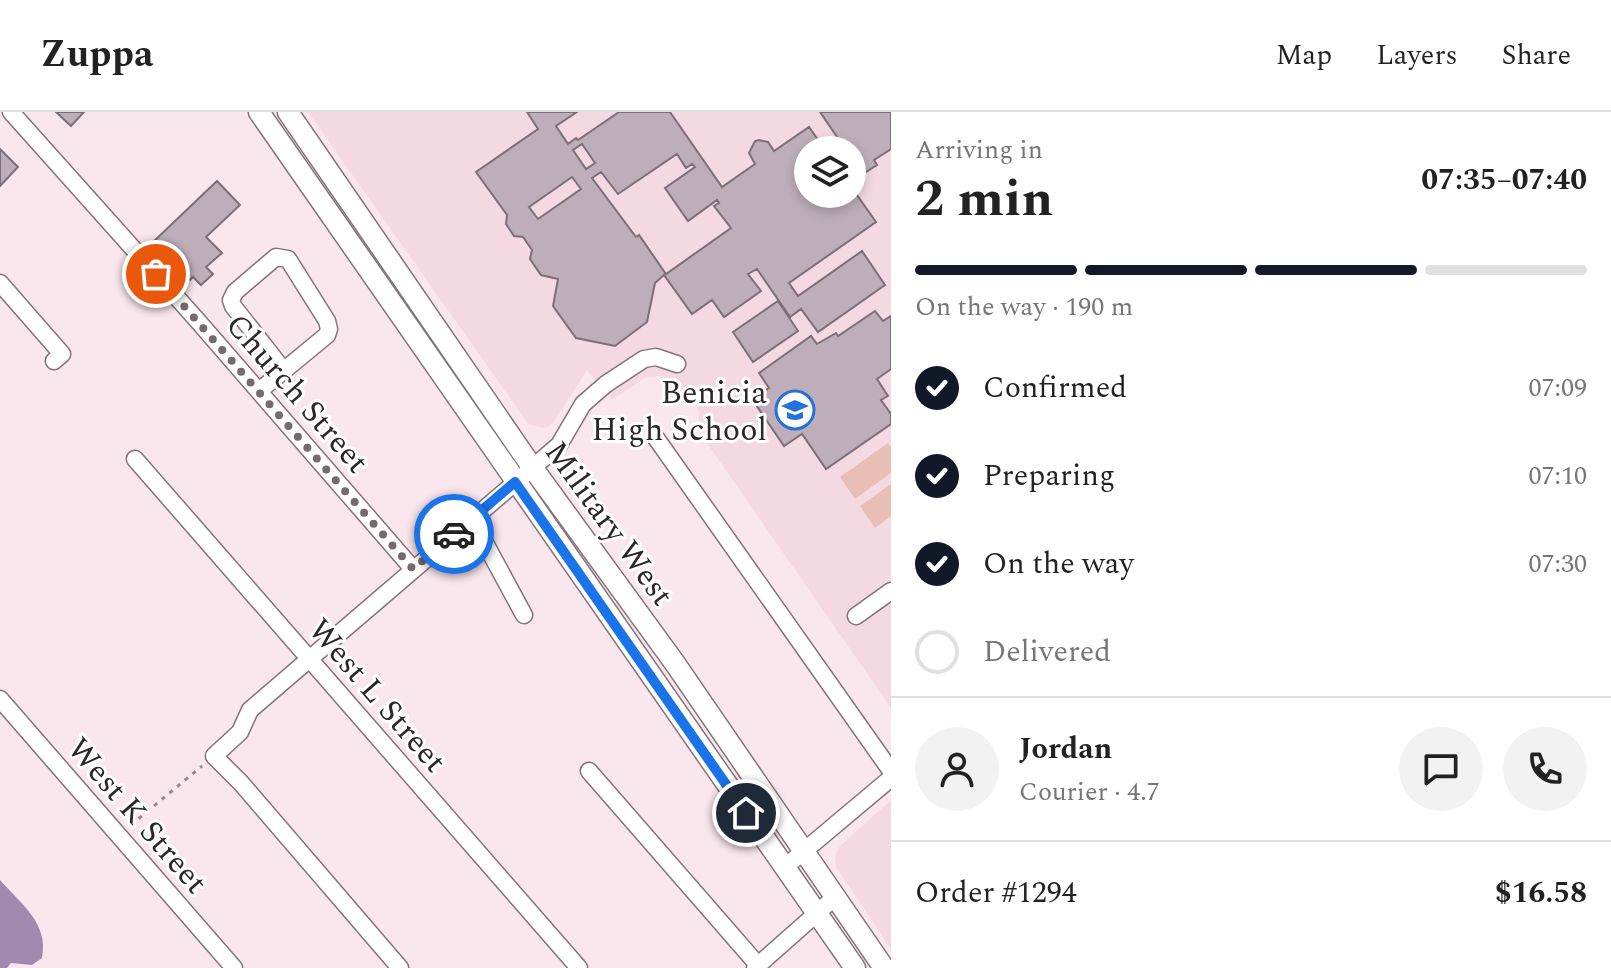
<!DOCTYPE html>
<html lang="en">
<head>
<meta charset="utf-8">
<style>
	:root { --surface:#fff; --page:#f2f2f2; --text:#222; --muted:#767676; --line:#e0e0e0; --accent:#111827 }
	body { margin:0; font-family:Spectral,serif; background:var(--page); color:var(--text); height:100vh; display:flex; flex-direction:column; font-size:30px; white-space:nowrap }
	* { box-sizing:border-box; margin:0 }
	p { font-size:26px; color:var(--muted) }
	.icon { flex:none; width:44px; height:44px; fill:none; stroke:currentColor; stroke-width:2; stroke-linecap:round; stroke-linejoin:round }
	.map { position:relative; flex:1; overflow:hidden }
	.sheet { display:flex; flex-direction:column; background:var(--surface); width:720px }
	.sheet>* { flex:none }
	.controls { position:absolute; left:794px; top:24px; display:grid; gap:16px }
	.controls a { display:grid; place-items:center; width:72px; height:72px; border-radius:50%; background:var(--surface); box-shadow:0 4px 12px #0003; font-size:40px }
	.pin { position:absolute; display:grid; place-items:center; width:68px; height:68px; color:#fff; margin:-34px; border:4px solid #fff; border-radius:50%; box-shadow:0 2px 8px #0007 }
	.courier { position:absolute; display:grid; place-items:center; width:80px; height:80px; margin:-40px; border:6px solid #1a73e8; border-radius:50%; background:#fff; color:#222; box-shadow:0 2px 10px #0007 }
	.summary em { font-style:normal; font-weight:700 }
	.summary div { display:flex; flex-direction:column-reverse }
	.summary { display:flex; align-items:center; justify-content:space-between; height:136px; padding:0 24px }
	h1 { font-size:52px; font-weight:700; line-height:60px }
	.bar { display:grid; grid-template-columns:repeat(4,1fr); gap:12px 8px; align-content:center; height:96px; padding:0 24px }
	.bar i { height:10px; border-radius:6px; background:var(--line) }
	.bar .current { background:var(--accent) }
	.bar p { grid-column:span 4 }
	.line { display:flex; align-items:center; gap:20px; padding:0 24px; border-top:2px solid var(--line) }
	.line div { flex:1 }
	.round { display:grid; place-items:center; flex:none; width:84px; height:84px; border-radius:42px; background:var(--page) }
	ol { padding:0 24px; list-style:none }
	li { display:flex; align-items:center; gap:24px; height:88px }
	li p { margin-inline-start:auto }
	li .icon { padding:8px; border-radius:50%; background:var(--accent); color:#fff; stroke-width:4 }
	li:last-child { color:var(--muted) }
	li i { width:44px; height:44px; border:4px solid var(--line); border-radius:50% }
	header { display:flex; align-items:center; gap:48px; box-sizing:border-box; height:112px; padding:0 40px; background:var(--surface); border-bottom:2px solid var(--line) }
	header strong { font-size:38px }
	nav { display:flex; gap:44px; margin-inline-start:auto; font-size:28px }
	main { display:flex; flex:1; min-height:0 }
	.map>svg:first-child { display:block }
</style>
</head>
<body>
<header>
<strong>Zuppa</strong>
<nav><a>Map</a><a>Layers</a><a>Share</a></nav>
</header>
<main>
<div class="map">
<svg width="891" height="856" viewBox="0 0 891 856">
	<rect width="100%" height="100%" fill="#fae7ed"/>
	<g fill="#f4d9e3" fill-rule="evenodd">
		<path d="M308,0H891V596L700,321L698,296L671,269L659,264L646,265L612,288L587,258L553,311L546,316L529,313ZM808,38H852V82H808Z"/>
		<polygon points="891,688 891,837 836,755 835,743 840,734"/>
	</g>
	<g fill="#e9beb4">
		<polygon points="888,331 891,335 891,361 855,387 840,365"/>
		<polygon points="891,372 891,404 875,416 860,394"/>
	</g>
	<path fill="#a288ae" d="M0,768C21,792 49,811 42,846L32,853L11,851L7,856H0Z"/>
	<g fill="#bdaeb9" stroke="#7c6f79" stroke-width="2" fill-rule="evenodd">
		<polygon points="56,0 84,0 71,14"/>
		<path d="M527,0H577L556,14L568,32L576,26L578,28L619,0H670L722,75L755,52L749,41L755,29L759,28L768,30L774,39L809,15L825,38H808V82H852V76L876,110L789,171L798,184L862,139L885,173L818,220L801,197L790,205L757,157L748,162L761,179L724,205L712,188L692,202L664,163L655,171L647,210L615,234L576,226L553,194L558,167L541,163L530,147L532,138L523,125L514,124L506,112L507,103L476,60L538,17ZM582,32L595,51L586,57L573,38ZM677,42L686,56L692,52L695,55L665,76L688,109L717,88L719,91L714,94L731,116L666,162L639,123L636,125L592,66L601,60L618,82ZM572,65L581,77L538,107L529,95Z"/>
		<polygon points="820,0 891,0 891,37 874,48 877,53 863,62 852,46 852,38 846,38"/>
		<polygon points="0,37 18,55 0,74"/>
		<polygon points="217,69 240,93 206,125 222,141 206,155 213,162 201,173 193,165 190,168 153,130"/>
		<polygon points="778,189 798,219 753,250 733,220"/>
		<polygon points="875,199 883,209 891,204 891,257 877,267 888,284 881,288 891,302 891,312 826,357 802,322 784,334 752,287 769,276 759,261 811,224 817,232 836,221 838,224"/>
	</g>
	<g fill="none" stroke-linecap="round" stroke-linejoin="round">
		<g stroke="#847379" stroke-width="19">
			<g id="minor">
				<polyline points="11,0 197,208 413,457"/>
				<polyline points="0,171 62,242 54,249"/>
				<polyline points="259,279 327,223 329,217 327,209 288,147 276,145 235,180 231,188 233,194 284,259"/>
				<polyline points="656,326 891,659"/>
				<polyline points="135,347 579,856"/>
				<polyline points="472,407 524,503"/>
				<polyline points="856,504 891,479"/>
				<polyline points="0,587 234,856"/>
				<polyline points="589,659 758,853"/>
				<polyline points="785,755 891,666"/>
				<polyline points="400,856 241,671 214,644 240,620 250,598 559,333 583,292 606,272 644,247 656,245 677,252"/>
				<polyline points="755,856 834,786"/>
			</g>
		</g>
		<g stroke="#847379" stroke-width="23">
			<g id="major">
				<polyline points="259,0 855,856"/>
				<polyline points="288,0 532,355 674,550 884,856"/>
			</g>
		</g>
		<polyline stroke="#95888c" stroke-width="3" stroke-dasharray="4 6" stroke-linecap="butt" points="131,713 202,654"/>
		<use href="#minor" stroke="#fff" stroke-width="16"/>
		<use href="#major" stroke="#fff" stroke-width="20"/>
	</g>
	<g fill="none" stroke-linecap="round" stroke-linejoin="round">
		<polyline stroke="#756a6e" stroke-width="8" stroke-dasharray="0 14.4" points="156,162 413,457 454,422"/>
		<polyline stroke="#1a73e8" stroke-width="10" points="454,422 515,370 746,701"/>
	</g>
	<defs>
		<g id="school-ring" transform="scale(2)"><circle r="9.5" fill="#fff" stroke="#2271dc" stroke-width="1.5"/><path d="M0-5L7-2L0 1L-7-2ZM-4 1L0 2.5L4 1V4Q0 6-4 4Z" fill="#2271dc"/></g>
	</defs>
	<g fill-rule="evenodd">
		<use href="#school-ring" x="795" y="298"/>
	</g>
	<g text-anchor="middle" stroke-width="6" stroke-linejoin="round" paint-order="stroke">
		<g font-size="32" fill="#2d2729" stroke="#fff" text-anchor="end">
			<text x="767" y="291">Benicia<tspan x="767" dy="37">High School</tspan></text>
		</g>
		<g font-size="32" fill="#2d2729" stroke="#fff">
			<text transform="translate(298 281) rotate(49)" y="11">Church Street</text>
			<text transform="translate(610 411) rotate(54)" y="11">Military West</text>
			<text transform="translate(378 583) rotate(49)" y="11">West L Street</text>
			<text transform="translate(138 703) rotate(49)" y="11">West K Street</text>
		</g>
	</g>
</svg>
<div class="controls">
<a><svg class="icon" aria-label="layers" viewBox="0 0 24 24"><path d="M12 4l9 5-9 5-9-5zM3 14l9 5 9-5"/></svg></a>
</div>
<div class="pin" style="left:156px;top:162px;background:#ea580c"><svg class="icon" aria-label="bag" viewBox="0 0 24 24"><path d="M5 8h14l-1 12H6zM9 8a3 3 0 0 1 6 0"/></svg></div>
<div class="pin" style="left:746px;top:701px;background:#1f2937"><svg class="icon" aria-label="home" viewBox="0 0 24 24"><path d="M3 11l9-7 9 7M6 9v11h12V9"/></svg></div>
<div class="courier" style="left:454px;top:422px"><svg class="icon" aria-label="car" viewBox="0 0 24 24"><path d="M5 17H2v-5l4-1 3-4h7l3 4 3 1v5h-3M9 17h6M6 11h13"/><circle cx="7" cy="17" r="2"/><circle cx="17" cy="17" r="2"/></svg></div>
</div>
<section class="sheet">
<div class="summary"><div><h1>2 min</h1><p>Arriving in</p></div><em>07:35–07:40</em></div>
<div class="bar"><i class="current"></i><i class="current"></i><i class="current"></i><i></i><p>On the way · 190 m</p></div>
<ol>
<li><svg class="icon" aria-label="check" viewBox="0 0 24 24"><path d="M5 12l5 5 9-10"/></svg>Confirmed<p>07:09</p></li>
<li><svg class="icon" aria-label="check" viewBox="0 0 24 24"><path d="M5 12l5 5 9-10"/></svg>Preparing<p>07:10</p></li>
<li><svg class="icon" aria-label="check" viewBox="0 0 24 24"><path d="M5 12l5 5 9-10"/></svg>On the way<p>07:30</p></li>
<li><i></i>Delivered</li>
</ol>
<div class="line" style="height:144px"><a class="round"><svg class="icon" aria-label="person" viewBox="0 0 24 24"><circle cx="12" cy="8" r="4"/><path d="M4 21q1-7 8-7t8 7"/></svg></a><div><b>Jordan</b><p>Courier · 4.7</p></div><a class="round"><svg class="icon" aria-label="chat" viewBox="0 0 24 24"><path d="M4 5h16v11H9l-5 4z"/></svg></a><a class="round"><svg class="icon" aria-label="phone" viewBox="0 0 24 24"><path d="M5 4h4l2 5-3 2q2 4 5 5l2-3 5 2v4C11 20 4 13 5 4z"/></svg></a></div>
<div class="line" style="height:104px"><div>Order #1294</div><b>$16.58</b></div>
</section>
</main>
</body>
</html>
